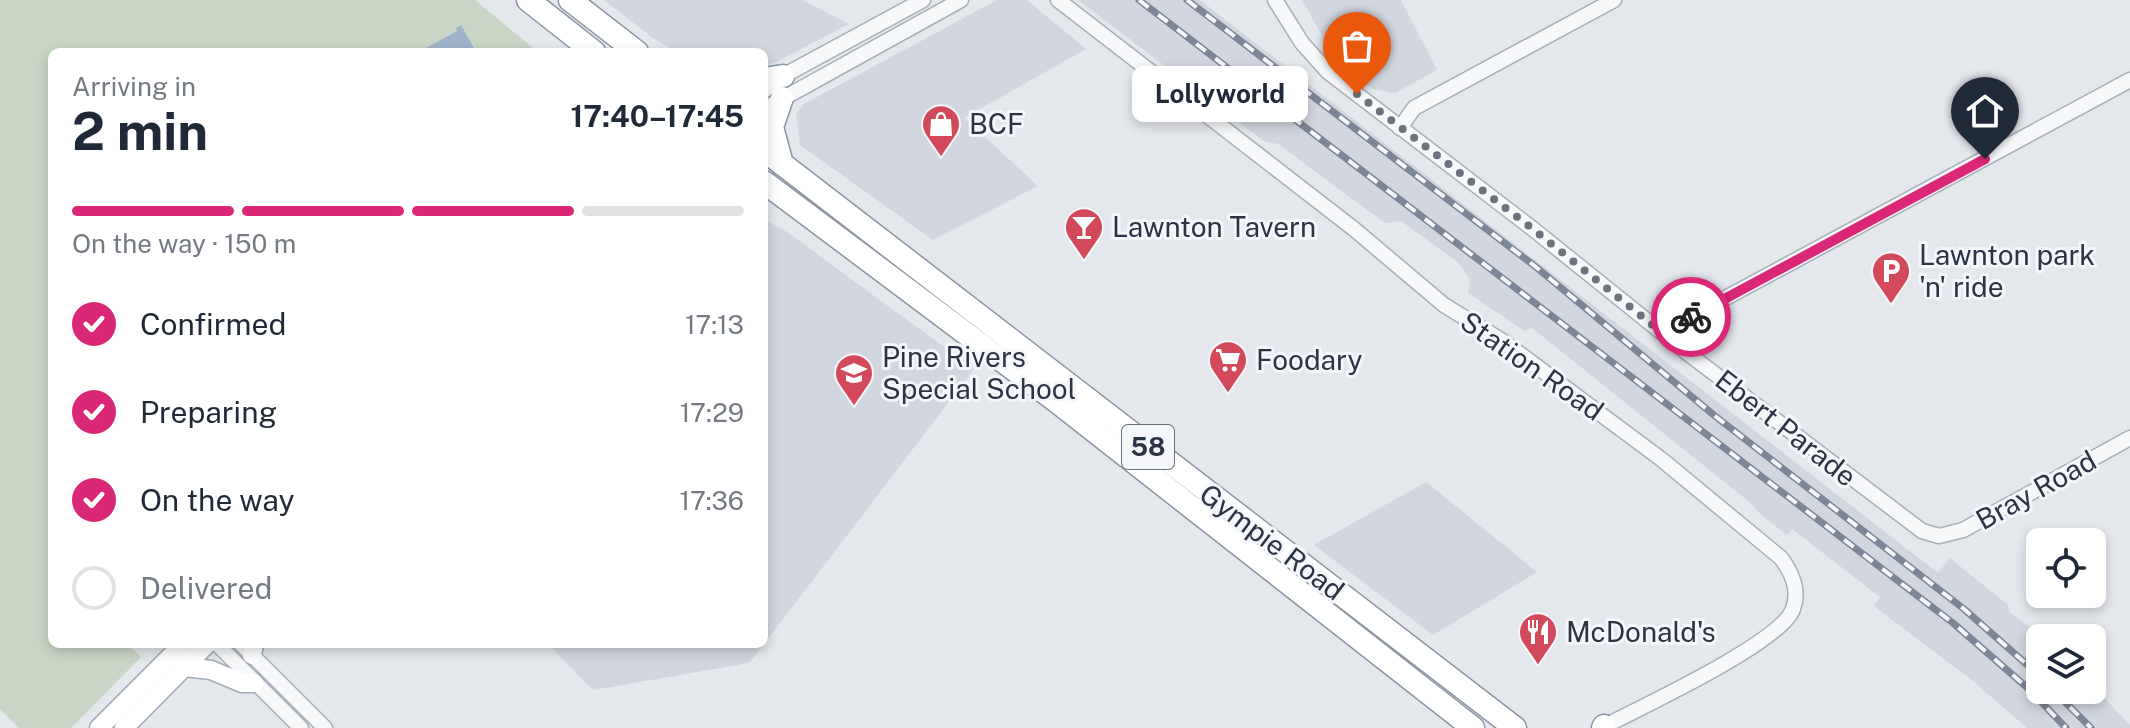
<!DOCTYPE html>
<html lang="en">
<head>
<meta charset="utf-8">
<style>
	:root { --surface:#fff; --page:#f6f6f7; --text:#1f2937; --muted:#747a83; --line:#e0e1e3; --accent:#db2777 }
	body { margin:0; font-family:"Public Sans",sans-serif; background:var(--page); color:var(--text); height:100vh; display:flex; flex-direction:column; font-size:30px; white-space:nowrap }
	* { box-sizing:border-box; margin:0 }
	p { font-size:26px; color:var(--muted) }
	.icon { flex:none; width:44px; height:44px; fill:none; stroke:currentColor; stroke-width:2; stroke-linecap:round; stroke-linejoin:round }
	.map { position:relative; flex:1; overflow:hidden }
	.panel { position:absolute; left:48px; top:48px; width:720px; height:600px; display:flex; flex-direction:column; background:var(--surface); border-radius:12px; box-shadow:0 4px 12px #0003 }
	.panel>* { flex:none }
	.fabs { position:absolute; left:2026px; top:528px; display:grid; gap:16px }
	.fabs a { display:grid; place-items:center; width:80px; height:80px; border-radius:12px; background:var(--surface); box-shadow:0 4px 12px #0003; font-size:40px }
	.pin { position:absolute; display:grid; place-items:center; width:68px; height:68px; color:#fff; margin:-82px -34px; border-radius:50% 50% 50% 0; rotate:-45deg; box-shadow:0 0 8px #0007 }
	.pin .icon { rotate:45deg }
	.courier { position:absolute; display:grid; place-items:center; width:80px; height:80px; margin:-40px; border:6px solid #db2777; border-radius:50%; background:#fff; color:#222; box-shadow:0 2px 10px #0007 }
	.bubble { position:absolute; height:56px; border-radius:12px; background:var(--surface); box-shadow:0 4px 12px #0003; font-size:26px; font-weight:700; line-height:56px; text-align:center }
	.overview em { font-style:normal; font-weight:700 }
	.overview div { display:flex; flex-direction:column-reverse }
	.overview { display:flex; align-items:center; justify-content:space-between; height:136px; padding:0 24px }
	h1 { font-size:52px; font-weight:700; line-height:60px }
	.bar { display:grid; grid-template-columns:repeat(4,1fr); gap:12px 8px; align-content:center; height:96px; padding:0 24px }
	.bar i { height:10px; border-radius:6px; background:var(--line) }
	.bar .selected { background:var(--accent) }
	.bar p { grid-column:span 4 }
	ol { padding:0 24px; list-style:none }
	li { display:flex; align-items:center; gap:24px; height:88px }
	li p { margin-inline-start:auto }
	li .icon { padding:8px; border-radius:50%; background:var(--accent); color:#fff; stroke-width:4 }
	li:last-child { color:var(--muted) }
	li i { width:44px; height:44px; border:4px solid var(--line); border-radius:50% }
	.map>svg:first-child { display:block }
</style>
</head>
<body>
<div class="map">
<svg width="2130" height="728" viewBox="0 0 2130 728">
	<rect width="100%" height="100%" fill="#e4e7ec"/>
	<g fill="#d2d6de">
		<polygon points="604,0 802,0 849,24 774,63 764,65 764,52 677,52 653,38"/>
		<polygon points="997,0 1027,0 1086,49 964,118 1038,186 933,240 800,145 796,114 804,104"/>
		<polygon points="1078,0 1200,0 1938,573 1950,558 2008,605 2010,612 2044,638 2040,638 2040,690 2092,690 2092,685 2130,725 2130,728 2027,728 1973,681 1874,606 1880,597 1792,529 1787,535 1761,515 1753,505 1532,328 1525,331 1468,293 1470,280 1459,263 1401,221 1385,223 1278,144 1265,142"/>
		<polygon points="1302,0 1401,0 1437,70 1395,93 1373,89 1348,72 1332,53"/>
		<polygon points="764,219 787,232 974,369 764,644"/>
		<polygon points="1426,482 1537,572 1433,635 1314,545"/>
		<polygon points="548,644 764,644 749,663 593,690"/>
	</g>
	<polygon fill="#c9d6c5" points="0,0 475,0 538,52 52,52 52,644 127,644 141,657 71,728 19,728 0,709"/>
	<polygon fill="#9fb4cc" points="461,25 476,52 419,52 457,31 456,28"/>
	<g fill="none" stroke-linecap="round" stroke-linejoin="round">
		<g stroke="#a9aeb7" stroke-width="17">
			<g id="minor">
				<path d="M1058,0L1354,229L1444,305L1504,342L1661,459L1781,558C1792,573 1800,590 1793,609C1781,643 1637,709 1601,728"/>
				<polyline points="1275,0 1302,43 1328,72 1533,229 1686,352 1922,531 1939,536 1963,530 2130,438"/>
				<polyline points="764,91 783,76 923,0"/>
				<polyline points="764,109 961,0"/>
				<polyline points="1400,128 1414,108 1614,0"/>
				<polyline points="1670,339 1681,325 1694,315 2130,80"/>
				<polyline points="217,644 301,728"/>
				<polyline points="241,644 325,728"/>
			</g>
		</g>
		<g stroke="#a3abb8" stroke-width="21">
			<g id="major">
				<polyline points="252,655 254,644"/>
				<polyline points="184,667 211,670 242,683 254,683"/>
				<polyline points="99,728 183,644"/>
				<polyline points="124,728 207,644"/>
			</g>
		</g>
		<g stroke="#8b94a3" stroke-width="25">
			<g id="highway">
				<polyline points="528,0 594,52"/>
				<polyline points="570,0 637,52"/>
				<polyline points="764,79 783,76"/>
				<polyline points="764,150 1515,728"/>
				<polyline points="782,164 772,127 782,98"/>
				<polyline points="764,182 1056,401 1473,728"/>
				<polyline points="1603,728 1604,726"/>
			</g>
		</g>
		<use href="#minor" stroke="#f7f8fa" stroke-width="14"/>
		<use href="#major" stroke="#fff" stroke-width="18"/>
		<use href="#highway" stroke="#fff" stroke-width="22"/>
		<g stroke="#7d8696" stroke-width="7">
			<g id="rail">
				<polyline points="1139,0 1953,623 2030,690 2066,728"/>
				<polyline points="1187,0 1536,267 1715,416 1964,609 2040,676"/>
				<polyline points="2053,690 2091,728"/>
			</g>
		</g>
		<use href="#rail" stroke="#f4f6f9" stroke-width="4" stroke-dasharray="12" stroke-linecap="butt"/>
	</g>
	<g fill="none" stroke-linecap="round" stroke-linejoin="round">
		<polyline stroke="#6c737f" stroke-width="8" stroke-dasharray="0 14.4" points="1357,94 1533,229 1670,339 1691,317"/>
		<polyline stroke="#db2777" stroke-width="10" points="1691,317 1985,159"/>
	</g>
	<defs>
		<g id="shop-pin" transform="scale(2)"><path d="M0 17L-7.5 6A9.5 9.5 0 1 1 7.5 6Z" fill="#d1495b" stroke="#f4f6f9"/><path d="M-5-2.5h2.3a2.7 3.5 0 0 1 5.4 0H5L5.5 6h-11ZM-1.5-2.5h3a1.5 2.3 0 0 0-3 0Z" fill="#fff"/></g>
		<g id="bar-pin" transform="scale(2)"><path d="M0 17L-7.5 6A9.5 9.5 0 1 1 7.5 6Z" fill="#d1495b" stroke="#f4f6f9"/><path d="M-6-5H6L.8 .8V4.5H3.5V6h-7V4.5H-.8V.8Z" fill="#fff"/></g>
		<g id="parking-pin" transform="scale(2)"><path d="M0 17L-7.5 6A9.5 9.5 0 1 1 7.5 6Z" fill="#d1495b" stroke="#f4f6f9"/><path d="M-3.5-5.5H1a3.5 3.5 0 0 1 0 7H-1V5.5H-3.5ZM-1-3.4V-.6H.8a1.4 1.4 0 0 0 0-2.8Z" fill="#fff"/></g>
		<g id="supermarket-pin" transform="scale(2)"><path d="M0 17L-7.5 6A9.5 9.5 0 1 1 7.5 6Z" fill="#d1495b" stroke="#f4f6f9"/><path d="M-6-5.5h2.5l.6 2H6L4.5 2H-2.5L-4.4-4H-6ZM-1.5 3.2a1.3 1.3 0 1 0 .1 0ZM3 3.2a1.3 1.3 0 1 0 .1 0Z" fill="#fff"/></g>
		<g id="school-pin" transform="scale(2)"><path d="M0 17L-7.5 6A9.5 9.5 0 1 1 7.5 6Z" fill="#d1495b" stroke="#f4f6f9"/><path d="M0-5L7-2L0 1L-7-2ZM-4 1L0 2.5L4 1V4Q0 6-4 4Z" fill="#fff"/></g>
		<g id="restaurant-pin" transform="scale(2)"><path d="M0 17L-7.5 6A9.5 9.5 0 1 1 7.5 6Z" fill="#d1495b" stroke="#f4f6f9"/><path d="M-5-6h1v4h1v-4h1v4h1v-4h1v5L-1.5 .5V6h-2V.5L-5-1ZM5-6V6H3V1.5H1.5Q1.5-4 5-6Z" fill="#fff"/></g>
	</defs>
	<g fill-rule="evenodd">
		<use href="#shop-pin" x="941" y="124"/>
		<use href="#bar-pin" x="1084" y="227"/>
		<use href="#parking-pin" x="1891" y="271"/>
		<use href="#supermarket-pin" x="1228" y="360"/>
		<use href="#school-pin" x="854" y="373"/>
		<use href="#restaurant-pin" x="1538" y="632"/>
	</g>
	<g text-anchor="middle" stroke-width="6" stroke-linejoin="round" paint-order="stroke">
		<rect fill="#f4f6f9" stroke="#676e7b" stroke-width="2" x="1122" y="425" width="52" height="44" rx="6"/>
		<g font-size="26" font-weight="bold" fill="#2b3445">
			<text x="1148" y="456">58</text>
		</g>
		<g font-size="28" fill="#2b3445" stroke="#f4f6f9" text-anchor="start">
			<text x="969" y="134">BCF</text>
			<text x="1112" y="237">Lawnton Tavern</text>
			<text x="1919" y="265">Lawnton park<tspan x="1919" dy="32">'n' ride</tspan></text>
			<text x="882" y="367">Pine Rivers<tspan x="882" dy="32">Special School</tspan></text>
			<text x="1256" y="370">Foodary</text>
			<text x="1566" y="642">McDonald's</text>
		</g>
		<g font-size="28" fill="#2b3445" stroke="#f4f6f9">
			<text transform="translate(1532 366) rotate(35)" y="10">Station Road</text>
			<text transform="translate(1786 428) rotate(38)" y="10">Ebert Parade</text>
			<text transform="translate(2036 490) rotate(-29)" y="10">Bray Road</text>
			<text transform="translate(1272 542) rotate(37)" y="10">Gympie Road</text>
		</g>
	</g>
</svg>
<div class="fabs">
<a><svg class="icon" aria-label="locate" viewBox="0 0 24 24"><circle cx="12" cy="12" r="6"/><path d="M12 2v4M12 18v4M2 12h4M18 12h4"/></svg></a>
<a><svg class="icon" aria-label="layers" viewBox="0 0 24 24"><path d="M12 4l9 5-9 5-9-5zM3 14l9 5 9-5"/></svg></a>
</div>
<div class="pin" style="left:1357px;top:94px;background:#ea580c"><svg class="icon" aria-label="bag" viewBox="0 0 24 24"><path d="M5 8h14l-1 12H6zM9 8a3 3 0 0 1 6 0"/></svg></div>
<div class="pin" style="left:1985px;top:159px;background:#1f2937"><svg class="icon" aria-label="home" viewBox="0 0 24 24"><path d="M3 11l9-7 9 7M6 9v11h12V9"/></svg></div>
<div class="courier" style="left:1691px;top:317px"><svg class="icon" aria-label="bike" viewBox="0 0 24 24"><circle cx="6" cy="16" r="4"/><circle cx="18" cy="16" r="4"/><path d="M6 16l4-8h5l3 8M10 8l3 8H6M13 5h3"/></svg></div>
<div class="bubble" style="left:1132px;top:66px;width:176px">Lollyworld</div>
<section class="panel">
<div class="overview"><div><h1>2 min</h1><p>Arriving in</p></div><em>17:40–17:45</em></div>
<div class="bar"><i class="selected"></i><i class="selected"></i><i class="selected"></i><i></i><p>On the way · 150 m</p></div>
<ol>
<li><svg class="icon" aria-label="check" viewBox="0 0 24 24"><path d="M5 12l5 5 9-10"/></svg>Confirmed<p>17:13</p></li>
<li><svg class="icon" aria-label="check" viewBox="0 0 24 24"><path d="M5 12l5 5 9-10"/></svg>Preparing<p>17:29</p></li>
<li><svg class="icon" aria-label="check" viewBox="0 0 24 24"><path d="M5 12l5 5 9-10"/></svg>On the way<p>17:36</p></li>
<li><i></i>Delivered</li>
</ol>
</section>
</div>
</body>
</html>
